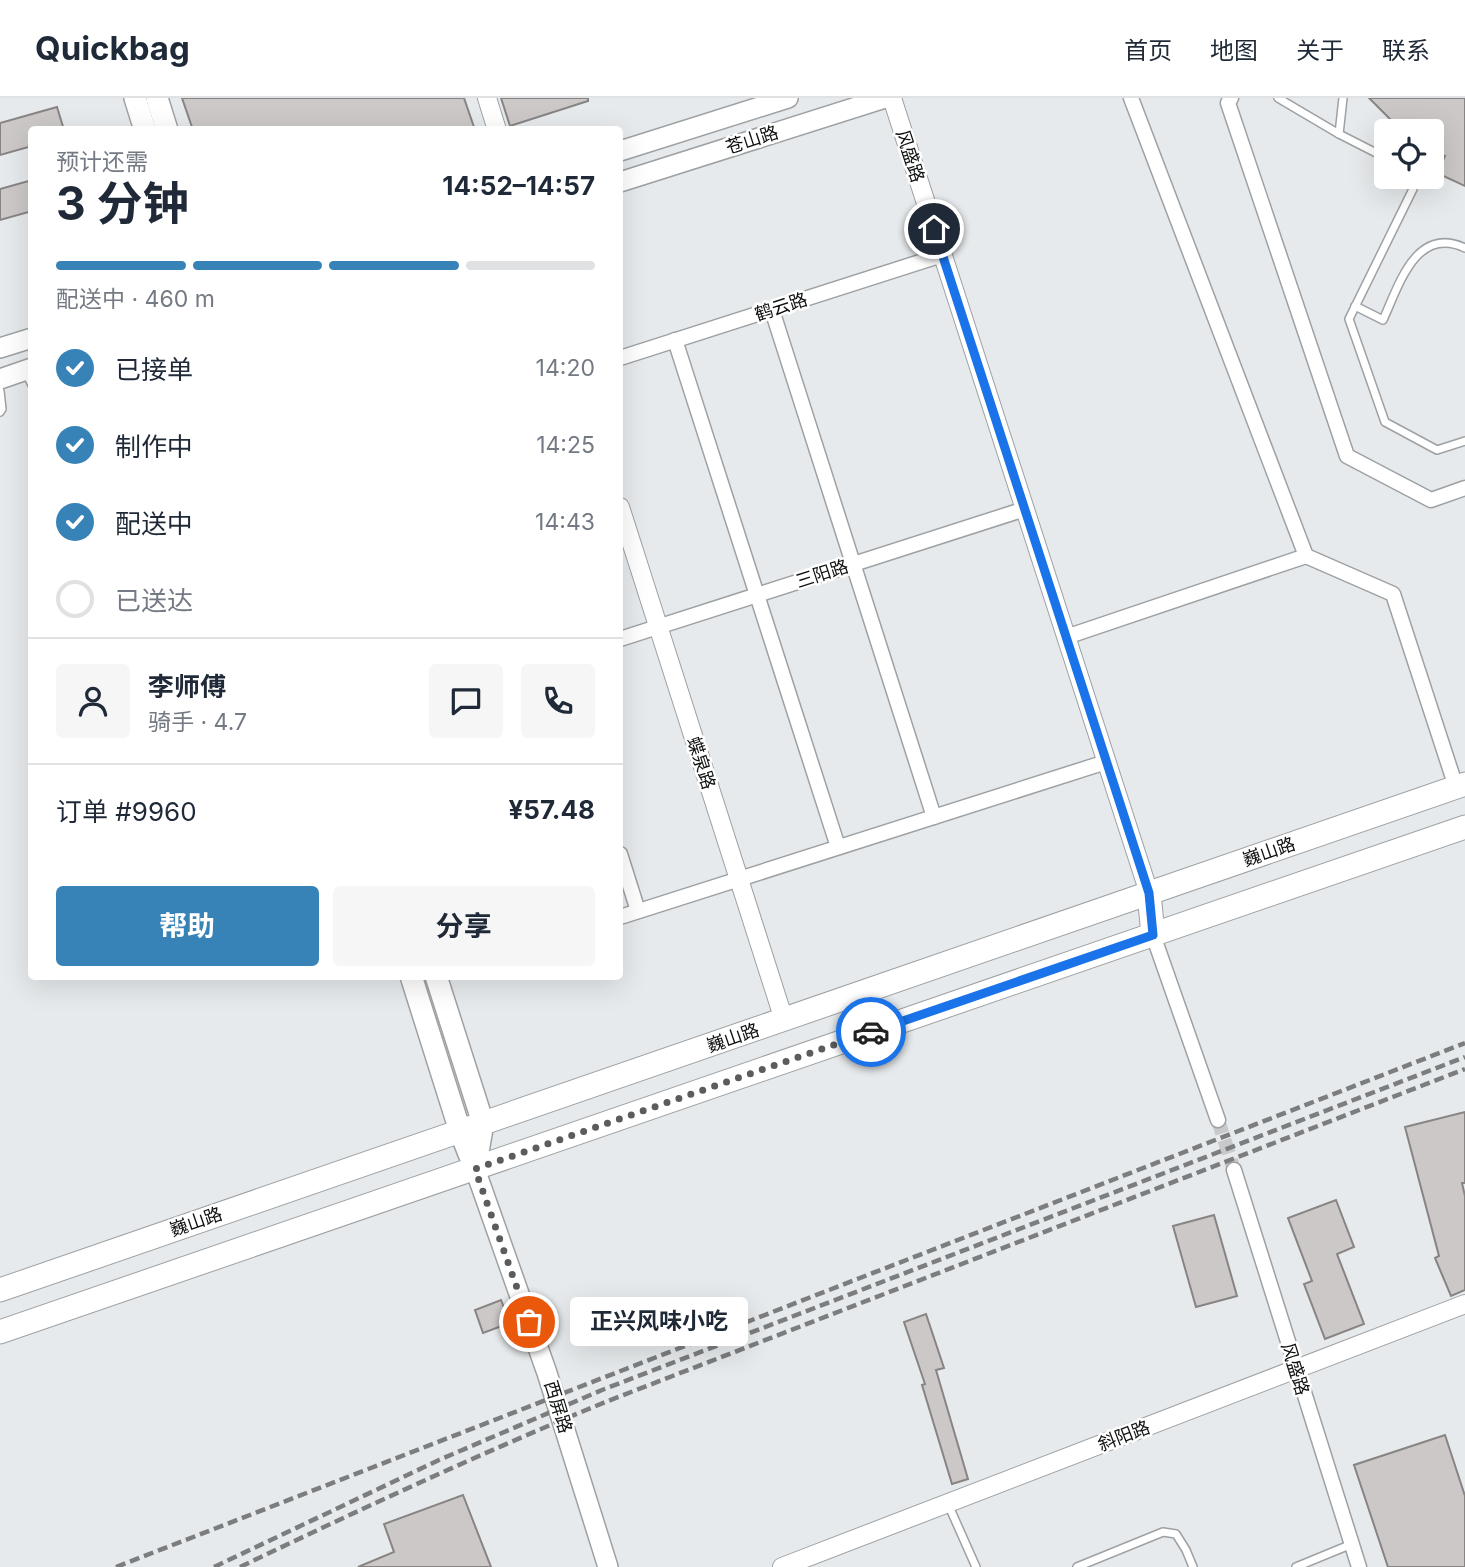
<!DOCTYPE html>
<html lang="zh">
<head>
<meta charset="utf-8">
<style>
	:root { --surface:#fff; --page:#f6f6f7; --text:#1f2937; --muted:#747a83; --line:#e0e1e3; --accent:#3782b6 }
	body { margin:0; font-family:Inter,"Noto Sans SC",sans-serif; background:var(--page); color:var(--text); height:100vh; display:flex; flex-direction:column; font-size:26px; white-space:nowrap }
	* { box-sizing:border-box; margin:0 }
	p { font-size:23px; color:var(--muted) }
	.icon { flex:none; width:38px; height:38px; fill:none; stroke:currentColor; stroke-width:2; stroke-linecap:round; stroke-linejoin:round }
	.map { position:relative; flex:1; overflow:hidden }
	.sheet { position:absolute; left:28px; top:28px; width:595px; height:854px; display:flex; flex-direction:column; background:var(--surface); border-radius:7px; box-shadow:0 7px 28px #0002 }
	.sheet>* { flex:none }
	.buttons { position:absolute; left:1374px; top:21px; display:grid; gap:14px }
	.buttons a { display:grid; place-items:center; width:70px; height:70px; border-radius:7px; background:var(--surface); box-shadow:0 7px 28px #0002; font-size:35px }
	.pin { position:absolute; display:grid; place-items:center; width:60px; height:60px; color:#fff; margin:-30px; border:4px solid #fff; border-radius:50%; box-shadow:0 2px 7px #0007 }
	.courier { position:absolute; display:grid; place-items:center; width:70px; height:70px; margin:-35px; border:5px solid #1a73e8; border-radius:50%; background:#fff; color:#222; box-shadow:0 2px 9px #0007 }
	.bubble { position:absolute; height:49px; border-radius:7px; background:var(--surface); box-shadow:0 7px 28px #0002; font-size:23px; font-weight:700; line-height:49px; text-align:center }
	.overview em { font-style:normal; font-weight:700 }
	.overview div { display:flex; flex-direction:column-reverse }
	.overview { display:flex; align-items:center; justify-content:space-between; height:119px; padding:0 28px }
	h1 { font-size:46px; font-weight:700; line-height:52px }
	.bar { display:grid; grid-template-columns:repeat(4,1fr); gap:10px 7px; align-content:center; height:84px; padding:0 28px }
	.bar i { height:9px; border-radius:5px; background:var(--line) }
	.bar .on { background:var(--accent) }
	.bar p { grid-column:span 4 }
	.line { display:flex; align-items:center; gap:18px; padding:0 28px; border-top:2px solid var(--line) }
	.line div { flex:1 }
	.round { display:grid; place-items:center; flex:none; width:74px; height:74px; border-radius:7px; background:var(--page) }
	ol { padding:0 28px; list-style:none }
	li { display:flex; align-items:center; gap:21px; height:77px }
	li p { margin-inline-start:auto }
	li .icon { padding:7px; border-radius:50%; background:var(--accent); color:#fff; stroke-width:4 }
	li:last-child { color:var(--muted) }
	li i { width:38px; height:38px; border:4px solid var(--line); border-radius:50% }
	.cta { display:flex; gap:14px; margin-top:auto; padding:14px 28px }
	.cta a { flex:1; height:80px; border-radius:7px; background:var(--accent); color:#fff; font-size:28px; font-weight:700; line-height:80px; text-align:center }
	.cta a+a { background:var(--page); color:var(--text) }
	header { display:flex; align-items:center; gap:42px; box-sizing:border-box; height:98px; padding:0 35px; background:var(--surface); border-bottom:2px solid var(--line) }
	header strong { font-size:33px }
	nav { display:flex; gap:38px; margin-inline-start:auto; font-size:24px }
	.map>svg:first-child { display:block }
</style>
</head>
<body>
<header>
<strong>Quickbag</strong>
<nav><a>首页</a><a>地图</a><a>关于</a><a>联系</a></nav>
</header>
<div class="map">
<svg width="1465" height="1469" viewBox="0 0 1465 1469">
	<rect width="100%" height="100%" fill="#e7eaec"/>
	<g fill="#ccc8c7" stroke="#878483" stroke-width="2">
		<polygon points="182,0 464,0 475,32 193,32"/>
		<polygon points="501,0 588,0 588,3 510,28"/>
		<polygon points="1369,0 1465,0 1465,88 1437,75 1445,58 1432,52 1432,33 1402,33"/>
		<polygon points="57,9 64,32 32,32 32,48 0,57 0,25"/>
		<polygon points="32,82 32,113 0,122 0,91"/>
		<polygon points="1465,1014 1465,1085 1462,1085 1465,1098 1465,1192 1451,1198 1435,1160 1439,1158 1405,1029"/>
		<polygon points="1336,1102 1354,1149 1337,1156 1364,1226 1325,1241 1304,1186 1312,1183 1288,1120"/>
		<polygon points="1214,1117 1237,1198 1196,1209 1173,1128"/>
		<polygon points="501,1202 510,1225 483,1235 475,1212"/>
		<polygon points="926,1216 944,1270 936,1272 968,1381 952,1386 922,1287 925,1286 904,1224"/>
		<polygon points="1445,1337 1465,1398 1465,1469 1388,1469 1354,1367"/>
		<polygon points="463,1397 491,1469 358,1469 394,1454 384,1426"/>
	</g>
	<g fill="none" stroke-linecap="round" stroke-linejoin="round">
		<polyline stroke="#c7c9cb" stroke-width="14" stroke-dasharray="14 7" stroke-linecap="butt" points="1218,1022 1234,1072"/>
		<g stroke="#9ea1a3" stroke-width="10">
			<g id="service">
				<polyline points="1278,0 1339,36 1386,60"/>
				<polyline points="1339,36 1343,0"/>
				<polyline points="1412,79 1413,91 1349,221 1385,324 1437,352 1465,343"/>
				<path d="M1355,208L1383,222C1399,187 1416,127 1465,150"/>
				<polyline points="25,273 32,287"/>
				<polyline points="0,293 2,311 0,314"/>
				<polyline points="948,1406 976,1469"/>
				<polyline points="1077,1469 1163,1434 1176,1436 1186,1452 1193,1469"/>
				<polyline points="1296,1469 1352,1446"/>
			</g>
		</g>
		<g stroke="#9ea1a3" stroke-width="17">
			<g id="minor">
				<polyline points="1231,0 1228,5 1347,358 1431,402 1465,390"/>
				<polyline points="772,212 934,719"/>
				<polyline points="675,242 838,749"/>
				<polyline points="620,260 942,157"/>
				<polyline points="1306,458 1393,496 1456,689"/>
				<polyline points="1066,539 1306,458 1131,0"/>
				<polyline points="620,541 1025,411"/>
				<polyline points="620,756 638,813"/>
				<polyline points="620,819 1106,664"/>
				<polyline points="1153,837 1218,1022"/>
				<polyline points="1234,1072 1359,1469"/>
			</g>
		</g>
		<g stroke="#9ea1a3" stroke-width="20">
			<g id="tertiary">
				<polyline points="487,0 497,32"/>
				<polyline points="892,0 1149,795"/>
				<polyline points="620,409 784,922"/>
				<polyline points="782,1469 1465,1206"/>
			</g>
		</g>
		<g stroke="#9ea1a3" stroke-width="22">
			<g id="secondary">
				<polyline points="620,53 788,0"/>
				<polyline points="620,84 885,0"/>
				<polyline points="0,250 32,240"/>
				<polyline points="0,281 32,270"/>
				<polyline points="475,1071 547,1275 608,1469"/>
			</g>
		</g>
		<g stroke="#9ea1a3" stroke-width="24">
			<g id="primary">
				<polyline points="135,0 145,32"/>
				<polyline points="157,0 167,32"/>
				<polyline points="411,878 460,1033 475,1071"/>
				<polyline points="436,878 483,1025 475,1071"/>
			</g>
		</g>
		<g stroke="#9ea1a3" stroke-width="25">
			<g id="trunk">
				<polyline points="1149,795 1153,837"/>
				<polyline points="0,1192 1465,686"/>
				<polyline points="0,1234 1465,729"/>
			</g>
		</g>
		<use href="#service" stroke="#fff" stroke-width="7"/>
		<use href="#minor" stroke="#fff" stroke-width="14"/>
		<use href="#tertiary" stroke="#fff" stroke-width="18"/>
		<use href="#secondary" stroke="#fff" stroke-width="19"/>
		<use href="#primary" stroke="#fff" stroke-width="21"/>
		<use href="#trunk" stroke="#fff" stroke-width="23"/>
		<g stroke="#7b7d7e" stroke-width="4.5" stroke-dasharray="10 5" stroke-linecap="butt">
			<polyline points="116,1469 1465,945"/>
			<polyline points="214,1469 439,1362 602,1292 1465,959"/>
			<path d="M240,1469C361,1411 483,1354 608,1303L1465,971"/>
		</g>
	</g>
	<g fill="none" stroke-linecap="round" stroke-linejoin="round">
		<polyline stroke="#5b5c5d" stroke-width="7" stroke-dasharray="0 12.6" points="529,1224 475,1071 871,934"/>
		<polyline stroke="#1a73e8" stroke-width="9" points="871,934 1153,837 1149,795 934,131"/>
	</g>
	<g text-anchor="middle" stroke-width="5" stroke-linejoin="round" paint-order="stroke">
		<g font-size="18" fill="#0f1010" stroke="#fff">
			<text transform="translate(752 42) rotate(-18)" y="6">苍山路</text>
			<text transform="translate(910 58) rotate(72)" y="6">风盛路</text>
			<text transform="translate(781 209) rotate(-18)" y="6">鹤云路</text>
			<text transform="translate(822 476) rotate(-18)" y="6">三阳路</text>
			<text transform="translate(701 665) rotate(72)" y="6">蝶泉路</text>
			<text transform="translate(1269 754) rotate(-19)" y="6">巍山路</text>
			<text transform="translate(733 940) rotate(-19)" y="6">巍山路</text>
			<text transform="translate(196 1124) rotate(-19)" y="6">巍山路</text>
			<text transform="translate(1295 1271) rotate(73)" y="6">风盛路</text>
			<text transform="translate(558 1309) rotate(73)" y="6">西屏路</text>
			<text transform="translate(1124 1338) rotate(-21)" y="6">斜阳路</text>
		</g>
	</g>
</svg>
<div class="buttons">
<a><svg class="icon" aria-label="locate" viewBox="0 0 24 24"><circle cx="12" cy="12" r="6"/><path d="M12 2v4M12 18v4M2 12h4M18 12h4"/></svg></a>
</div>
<div class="pin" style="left:529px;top:1224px;background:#ea580c"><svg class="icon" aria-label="bag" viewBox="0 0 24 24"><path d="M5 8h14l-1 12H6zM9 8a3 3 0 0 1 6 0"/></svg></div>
<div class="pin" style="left:934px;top:131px;background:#1f2937"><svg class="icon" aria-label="home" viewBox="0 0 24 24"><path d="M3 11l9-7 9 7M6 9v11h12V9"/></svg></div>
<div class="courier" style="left:871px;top:934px"><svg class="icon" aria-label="car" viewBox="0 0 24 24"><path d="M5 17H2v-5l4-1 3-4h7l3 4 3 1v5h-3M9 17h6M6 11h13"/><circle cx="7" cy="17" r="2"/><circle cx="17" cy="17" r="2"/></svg></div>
<div class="bubble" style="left:570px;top:1199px;width:178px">正兴风味小吃</div>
<section class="sheet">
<div class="overview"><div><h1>3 分钟</h1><p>预计还需</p></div><em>14:52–14:57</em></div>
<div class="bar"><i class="on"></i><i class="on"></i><i class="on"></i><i></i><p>配送中 · 460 m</p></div>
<ol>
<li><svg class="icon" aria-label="check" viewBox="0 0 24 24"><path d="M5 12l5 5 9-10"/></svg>已接单<p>14:20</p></li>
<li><svg class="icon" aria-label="check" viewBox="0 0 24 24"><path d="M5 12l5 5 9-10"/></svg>制作中<p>14:25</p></li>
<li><svg class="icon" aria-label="check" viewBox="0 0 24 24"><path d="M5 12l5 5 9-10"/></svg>配送中<p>14:43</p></li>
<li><i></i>已送达</li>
</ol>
<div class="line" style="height:126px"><a class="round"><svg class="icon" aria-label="person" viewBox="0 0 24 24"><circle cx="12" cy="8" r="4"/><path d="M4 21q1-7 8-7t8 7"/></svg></a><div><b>李师傅</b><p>骑手 · 4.7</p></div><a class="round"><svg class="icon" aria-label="chat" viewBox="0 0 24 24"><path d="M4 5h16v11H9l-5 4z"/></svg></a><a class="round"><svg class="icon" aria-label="phone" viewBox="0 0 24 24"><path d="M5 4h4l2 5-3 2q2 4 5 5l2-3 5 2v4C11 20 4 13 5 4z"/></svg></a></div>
<div class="line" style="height:91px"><div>订单 #9960</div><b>¥57.48</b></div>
<div class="cta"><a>帮助</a><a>分享</a></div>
</section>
</div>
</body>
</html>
